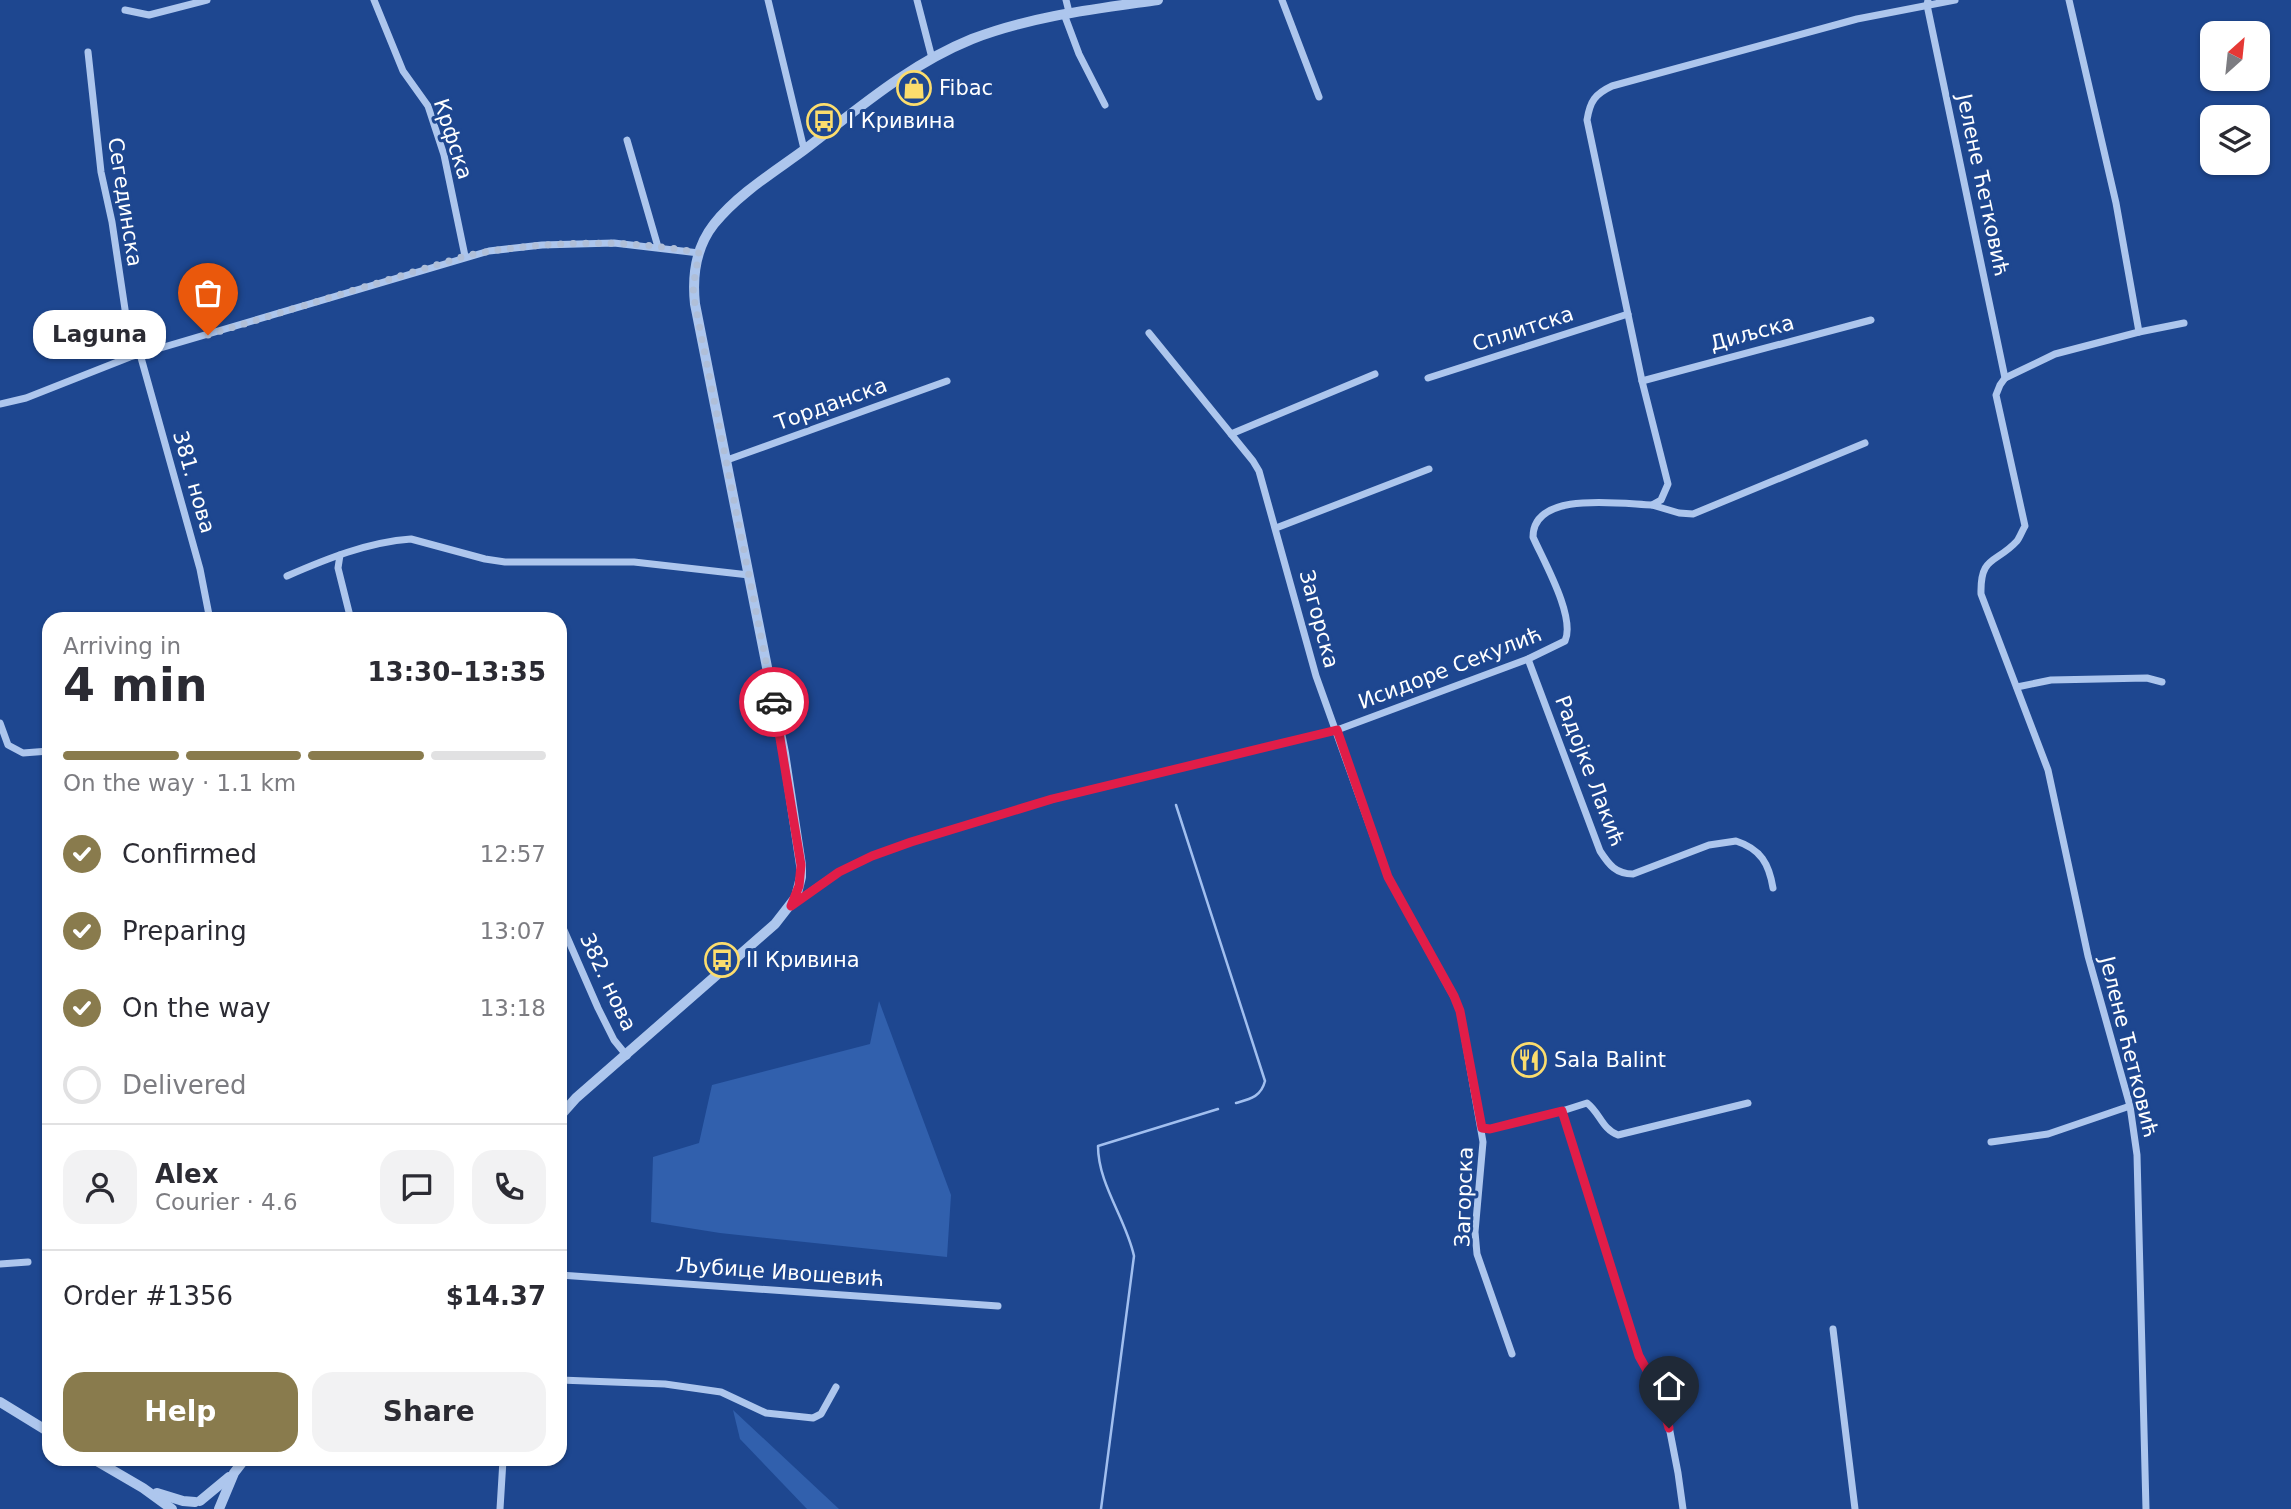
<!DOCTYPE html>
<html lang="en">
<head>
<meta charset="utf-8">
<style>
	:root { --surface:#fff; --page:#f2f2f3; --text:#2b2b33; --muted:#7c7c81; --line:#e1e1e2; --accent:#897b4d }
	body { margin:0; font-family:"DejaVu Sans",sans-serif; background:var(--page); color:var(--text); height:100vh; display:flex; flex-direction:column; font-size:26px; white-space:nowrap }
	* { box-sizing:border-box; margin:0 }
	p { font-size:23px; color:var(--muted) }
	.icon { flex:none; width:38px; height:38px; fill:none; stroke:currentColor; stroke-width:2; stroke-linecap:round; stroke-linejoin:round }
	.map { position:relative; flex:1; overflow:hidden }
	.details { position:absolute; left:42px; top:612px; width:525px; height:854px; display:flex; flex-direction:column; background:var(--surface); border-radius:21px; box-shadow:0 2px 5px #0004 }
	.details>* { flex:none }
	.needle { width:46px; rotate:27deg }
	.buttons { position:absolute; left:2200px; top:21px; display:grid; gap:14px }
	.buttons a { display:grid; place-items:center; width:70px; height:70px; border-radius:14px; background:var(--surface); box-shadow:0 2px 5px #0004; font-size:35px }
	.pin { position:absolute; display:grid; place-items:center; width:60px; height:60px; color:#fff; margin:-72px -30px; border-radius:50% 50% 50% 0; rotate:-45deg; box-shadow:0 0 7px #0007 }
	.pin .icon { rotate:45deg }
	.courier { position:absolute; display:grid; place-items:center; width:70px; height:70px; margin:-35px; border:5px solid #e11d48; border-radius:50%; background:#fff; color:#222; box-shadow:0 2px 9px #0007 }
	.bubble { position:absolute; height:49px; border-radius:21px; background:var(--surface); box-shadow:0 2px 5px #0004; font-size:23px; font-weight:700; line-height:49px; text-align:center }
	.overview em { font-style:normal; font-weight:700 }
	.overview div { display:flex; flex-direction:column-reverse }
	.overview { display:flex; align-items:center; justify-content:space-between; height:119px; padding:0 21px }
	h1 { font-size:46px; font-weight:700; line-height:52px }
	.bar { display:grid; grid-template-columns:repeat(4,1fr); gap:10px 7px; align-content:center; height:84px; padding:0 21px }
	.bar i { height:9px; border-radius:5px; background:var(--line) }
	.bar .selected { background:var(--accent) }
	.bar p { grid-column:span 4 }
	.line { display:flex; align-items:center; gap:18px; padding:0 21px; border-top:2px solid var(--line) }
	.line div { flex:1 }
	.round { display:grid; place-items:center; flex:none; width:74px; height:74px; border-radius:21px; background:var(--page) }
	ol { padding:0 21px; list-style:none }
	li { display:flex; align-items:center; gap:21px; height:77px }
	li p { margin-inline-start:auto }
	li .icon { padding:7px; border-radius:50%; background:var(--accent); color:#fff; stroke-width:4 }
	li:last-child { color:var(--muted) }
	li i { width:38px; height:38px; border:4px solid var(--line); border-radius:50% }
	.button { display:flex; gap:14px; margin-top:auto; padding:14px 21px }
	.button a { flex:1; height:80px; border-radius:21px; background:var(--accent); color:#fff; font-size:28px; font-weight:700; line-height:80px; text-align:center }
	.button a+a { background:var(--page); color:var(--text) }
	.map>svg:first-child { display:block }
</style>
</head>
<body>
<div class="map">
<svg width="2291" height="1509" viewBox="0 0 2291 1509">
	<rect width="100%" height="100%" fill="#1e4790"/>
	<g fill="#3160ad">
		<polygon points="879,1001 951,1195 947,1257 720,1233 651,1222 653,1157 699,1143 712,1085 870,1044"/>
		<polygon points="733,1410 839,1509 807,1509 740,1439"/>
	</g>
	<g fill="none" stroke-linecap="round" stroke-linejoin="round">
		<g stroke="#a1bfef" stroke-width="2.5">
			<path d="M1176,805L1265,1081C1261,1097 1250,1099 1236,1103"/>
			<path d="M1101,1509L1134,1256C1126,1219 1098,1184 1098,1146L1218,1109"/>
		</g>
		<g stroke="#adc6ed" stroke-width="7">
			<polyline points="374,0 403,71 428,106 444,155 465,256"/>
			<polyline points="768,0 804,149"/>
			<polyline points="917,0 932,58"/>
			<polyline points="1066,0 1069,12"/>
			<polyline points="1282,0 1319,97"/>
			<path d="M1928,0L1927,5L2005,378L2000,385L1996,395L2025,526C2022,531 2020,537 2017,541C1996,564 1980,555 1981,594L2048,770L2088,956L2130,1106L2137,1155L2146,1509"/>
			<polyline points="2069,0 2116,203 2139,332"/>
			<polyline points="125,10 149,15 207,0"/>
			<polyline points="1064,14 1079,54 1105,105"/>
			<polyline points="88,52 101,172 112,222 129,336 140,354 200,569 210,620"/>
			<polyline points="627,140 658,247"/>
			<polyline points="1149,333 1253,461 1259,471 1316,676 1388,877 1454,997 1460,1011 1483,1142 1475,1232 1477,1254 1512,1354"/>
			<polyline points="1428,378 1628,314"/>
			<polyline points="2005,378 2055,354 2139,332 2184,323"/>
			<polyline points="1642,381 1871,320"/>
			<polyline points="0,404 26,398 130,357 489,251 542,245 614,243 699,253"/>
			<polyline points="1231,434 1375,374"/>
			<polyline points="727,460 947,381"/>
			<polyline points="1652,505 1679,513 1693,514 1865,443"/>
			<polyline points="1276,528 1429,469"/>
			<polyline points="340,555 338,568 351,620"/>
			<path d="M287,576C326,559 368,542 411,539L485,559L505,562H634L749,575"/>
			<path d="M1528,659L1600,851C1609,865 1616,874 1633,874L1709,845L1736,841C1761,849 1769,864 1773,888"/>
			<polyline points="2017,687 2051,680 2147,678 2162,682"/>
			<polyline points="0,723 8,745 23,753 49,751"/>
			<path d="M794,903L839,872L872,856L911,842L1052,799L1337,730L1528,659L1565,641C1576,617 1543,560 1533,537C1533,490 1621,504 1652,505L1661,500L1668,484L1642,381L1587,120C1590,101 1595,94 1612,86L1857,19L1955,0"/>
			<polyline points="560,921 598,1008 614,1040 627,1056"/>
			<polyline points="1562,1111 1639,1356 1665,1406 1678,1473 1683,1509"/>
			<path d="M1482,1128L1490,1129L1562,1111L1587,1103C1600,1113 1602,1129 1618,1135L1748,1103"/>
			<polyline points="1991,1142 2048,1134 2130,1106"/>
			<polyline points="0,1264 28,1262"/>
			<polyline points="560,1275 998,1306"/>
			<polyline points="1833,1329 1855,1509"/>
			<polyline points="560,1380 665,1384 721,1392 766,1413 813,1418 821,1414 836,1387"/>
			<polyline points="500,1509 503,1460"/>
		</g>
		<g stroke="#adc6ed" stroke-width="10">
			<path d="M560,1116L576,1098L775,924L796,897L801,877V865L784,753L695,304C692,276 696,247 714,224C738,194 774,172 804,150C858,109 908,65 972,39C1032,16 1095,9 1158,0"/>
			<polyline points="0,1402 49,1432"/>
			<polyline points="95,1460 143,1488 172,1509"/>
			<polyline points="157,1493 183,1501 195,1502"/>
			<polyline points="200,1501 229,1477"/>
			<polyline points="219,1509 234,1473 244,1460"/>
		</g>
	</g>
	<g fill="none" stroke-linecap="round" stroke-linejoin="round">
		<path stroke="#b0bfd8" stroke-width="7" stroke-dasharray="0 12.6" d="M208,335L465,256C535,241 629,238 699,253L693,287L695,304L774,702"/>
		<polyline stroke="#e11d48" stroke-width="9" points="774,702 801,865 799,886 791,906 839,872 872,856 911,842 1052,799 1337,730 1388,877 1454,996 1460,1011 1482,1128 1490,1129 1562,1111 1639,1356 1659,1392 1669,1428"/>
	</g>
	<defs>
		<g id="shop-ring" transform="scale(1.75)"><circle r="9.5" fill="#1e4790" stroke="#fcdd6d" stroke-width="1.5"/><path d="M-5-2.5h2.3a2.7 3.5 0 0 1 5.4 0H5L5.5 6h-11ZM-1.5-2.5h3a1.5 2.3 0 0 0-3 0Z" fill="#fcdd6d"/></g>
		<g id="bus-ring" transform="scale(1.75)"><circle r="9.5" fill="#1e4790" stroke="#fcdd6d" stroke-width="1.5"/><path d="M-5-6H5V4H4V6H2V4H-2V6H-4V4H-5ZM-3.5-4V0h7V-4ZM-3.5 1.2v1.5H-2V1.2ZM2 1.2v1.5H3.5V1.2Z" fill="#fcdd6d"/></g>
		<g id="restaurant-ring" transform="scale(1.75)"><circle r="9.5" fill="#1e4790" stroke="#fcdd6d" stroke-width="1.5"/><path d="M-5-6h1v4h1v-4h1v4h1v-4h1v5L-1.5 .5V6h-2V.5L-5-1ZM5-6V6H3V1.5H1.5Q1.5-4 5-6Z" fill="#fcdd6d"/></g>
	</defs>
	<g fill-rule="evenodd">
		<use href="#shop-ring" x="914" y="88"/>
		<use href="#bus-ring" x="824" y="121"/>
		<use href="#bus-ring" x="722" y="960"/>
		<use href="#restaurant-ring" x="1529" y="1060"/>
	</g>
	<g text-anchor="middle" stroke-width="6" stroke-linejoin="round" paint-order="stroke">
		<g font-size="21" fill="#fff" stroke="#1e4790" text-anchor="start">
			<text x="939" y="95">Fibac</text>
			<text x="848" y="128">I Кривина</text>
			<text x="746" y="967">II Кривина</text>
			<text x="1554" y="1067">Sala Balint</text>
		</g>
		<g font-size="21" fill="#fff" stroke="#1e4790">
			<text transform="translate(453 139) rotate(72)" y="7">Крфска</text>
			<text transform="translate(1983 185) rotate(78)" y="7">Јелене Ћетковић</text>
			<text transform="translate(125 202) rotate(81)" y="7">Сегединска</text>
			<text transform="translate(1523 329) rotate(-18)" y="7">Сплитска</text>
			<text transform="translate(1752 333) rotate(-15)" y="7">Диљска</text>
			<text transform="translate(831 404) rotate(-20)" y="7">Торданска</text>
			<text transform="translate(194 482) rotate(74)" y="7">381. нова</text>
			<text transform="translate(1319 619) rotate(75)" y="7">Загорска</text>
			<text transform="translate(1450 668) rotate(-21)" y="7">Исидоре Секулић</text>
			<text transform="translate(1590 771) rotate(69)" y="7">Радојке Лакић</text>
			<text transform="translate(608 982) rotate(65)" y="7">382. нова</text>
			<text transform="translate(2129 1047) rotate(76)" y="7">Јелене Ћетковић</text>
			<text transform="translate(1464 1197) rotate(-88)" y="7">Загорска</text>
			<text transform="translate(780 1272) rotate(4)" y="7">Љубице Ивошевић</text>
		</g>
	</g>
</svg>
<div class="buttons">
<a><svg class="needle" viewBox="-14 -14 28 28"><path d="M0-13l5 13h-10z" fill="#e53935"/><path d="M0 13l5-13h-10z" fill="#7c7c81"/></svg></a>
<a><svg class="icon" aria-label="layers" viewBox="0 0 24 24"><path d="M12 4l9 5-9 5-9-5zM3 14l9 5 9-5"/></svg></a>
</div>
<div class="pin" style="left:208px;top:335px;background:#ea580c"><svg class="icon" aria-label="bag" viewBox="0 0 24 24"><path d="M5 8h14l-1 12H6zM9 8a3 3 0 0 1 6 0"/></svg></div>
<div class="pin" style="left:1669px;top:1428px;background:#1f2937"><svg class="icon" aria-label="home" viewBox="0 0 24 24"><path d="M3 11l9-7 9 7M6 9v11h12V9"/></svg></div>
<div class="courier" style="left:774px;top:702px"><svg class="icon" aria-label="car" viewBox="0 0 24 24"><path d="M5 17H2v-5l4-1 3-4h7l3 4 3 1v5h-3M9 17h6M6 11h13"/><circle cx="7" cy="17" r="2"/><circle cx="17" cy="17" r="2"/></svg></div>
<div class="bubble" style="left:33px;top:310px;width:133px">Laguna</div>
<section class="details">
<div class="overview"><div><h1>4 min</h1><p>Arriving in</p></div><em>13:30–13:35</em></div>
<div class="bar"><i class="selected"></i><i class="selected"></i><i class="selected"></i><i></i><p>On the way · 1.1 km</p></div>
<ol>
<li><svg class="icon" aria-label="check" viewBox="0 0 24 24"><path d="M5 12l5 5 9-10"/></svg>Confirmed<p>12:57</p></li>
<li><svg class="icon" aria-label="check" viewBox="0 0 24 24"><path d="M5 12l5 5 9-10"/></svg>Preparing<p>13:07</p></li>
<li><svg class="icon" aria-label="check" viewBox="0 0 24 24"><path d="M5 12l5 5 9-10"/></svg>On the way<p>13:18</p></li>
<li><i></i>Delivered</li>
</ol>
<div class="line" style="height:126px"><a class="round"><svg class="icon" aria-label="person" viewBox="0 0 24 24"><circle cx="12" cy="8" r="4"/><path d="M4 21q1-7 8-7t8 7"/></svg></a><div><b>Alex</b><p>Courier · 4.6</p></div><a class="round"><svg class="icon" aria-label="chat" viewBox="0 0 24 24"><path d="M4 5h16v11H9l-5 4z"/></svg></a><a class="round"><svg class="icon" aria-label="phone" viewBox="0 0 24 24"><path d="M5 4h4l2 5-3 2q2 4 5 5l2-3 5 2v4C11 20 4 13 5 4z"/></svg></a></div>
<div class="line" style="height:91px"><div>Order #1356</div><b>$14.37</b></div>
<div class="button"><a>Help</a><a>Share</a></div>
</section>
</div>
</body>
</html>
